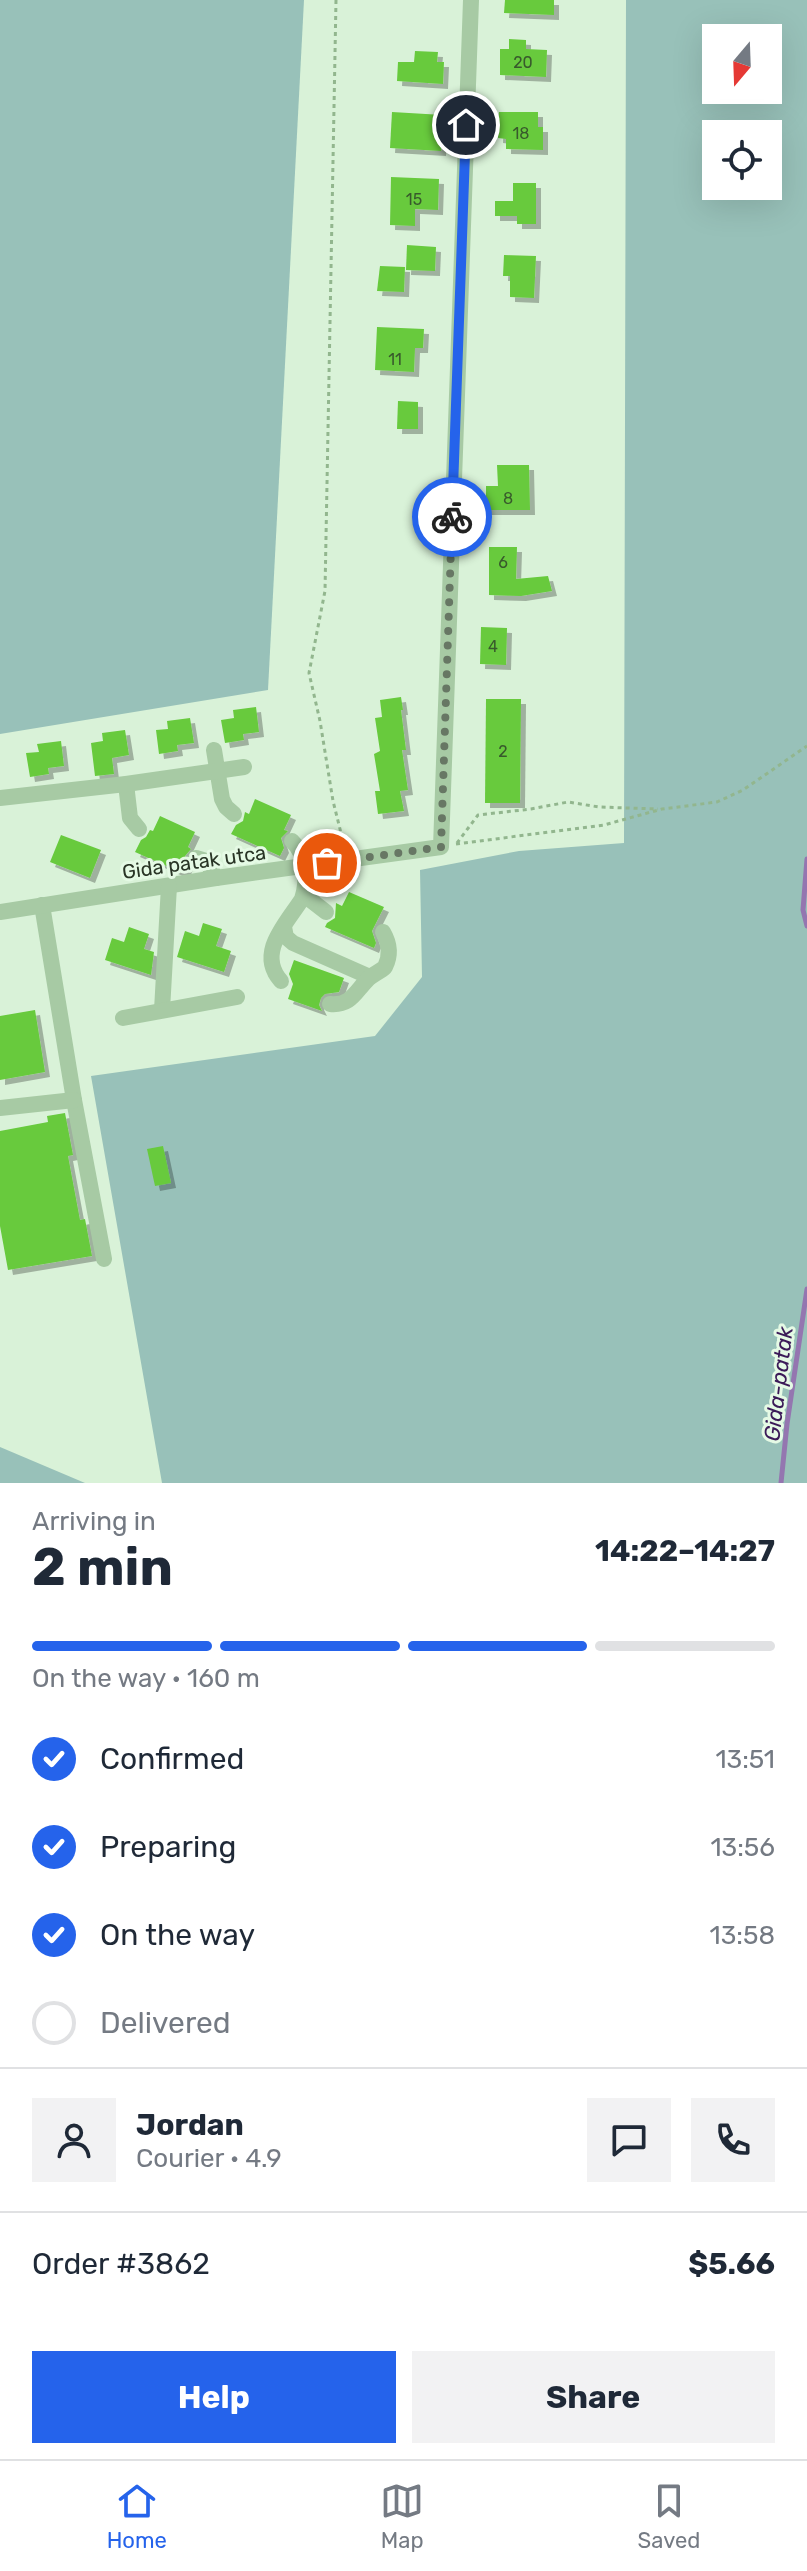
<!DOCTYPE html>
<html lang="en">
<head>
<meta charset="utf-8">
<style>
	:root { --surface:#fff; --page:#f2f2f3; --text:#1f2937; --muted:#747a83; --line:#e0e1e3; --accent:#2563eb }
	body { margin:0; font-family:Rubik,sans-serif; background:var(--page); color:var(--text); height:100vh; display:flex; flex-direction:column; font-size:30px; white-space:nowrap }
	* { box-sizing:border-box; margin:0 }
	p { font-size:26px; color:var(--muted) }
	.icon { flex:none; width:44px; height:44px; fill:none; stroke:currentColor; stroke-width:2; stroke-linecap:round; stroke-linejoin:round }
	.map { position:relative; height:1483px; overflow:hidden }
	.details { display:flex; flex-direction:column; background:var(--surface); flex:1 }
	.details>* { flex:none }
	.needle { width:52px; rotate:199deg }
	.fabs { position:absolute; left:702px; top:24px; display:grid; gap:16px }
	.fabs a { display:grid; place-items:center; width:80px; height:80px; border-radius:0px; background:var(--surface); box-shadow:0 8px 32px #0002; font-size:40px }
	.pin { position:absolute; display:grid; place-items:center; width:68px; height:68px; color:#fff; margin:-34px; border:4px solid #fff; border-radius:50%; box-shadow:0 2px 8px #0007 }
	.courier { position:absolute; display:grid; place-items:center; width:80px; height:80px; margin:-40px; border:6px solid #2563eb; border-radius:50%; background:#fff; color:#222; box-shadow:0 2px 10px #0007 }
	.summary em { font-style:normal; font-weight:700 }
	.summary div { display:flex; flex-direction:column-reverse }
	.summary { display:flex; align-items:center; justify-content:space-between; height:136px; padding:0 32px }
	h1 { font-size:52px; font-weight:700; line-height:60px }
	.bar { display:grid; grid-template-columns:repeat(4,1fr); gap:12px 8px; align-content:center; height:96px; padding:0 32px }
	.bar i { height:10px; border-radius:6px; background:var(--line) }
	.bar .active { background:var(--accent) }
	.bar p { grid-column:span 4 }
	.line { display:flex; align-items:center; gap:20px; padding:0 32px; border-top:2px solid var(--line) }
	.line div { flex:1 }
	.round { display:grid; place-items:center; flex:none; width:84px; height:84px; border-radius:0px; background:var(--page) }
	ol { padding:0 32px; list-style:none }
	li { display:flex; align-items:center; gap:24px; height:88px }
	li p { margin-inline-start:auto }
	li .icon { padding:8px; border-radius:50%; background:var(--accent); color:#fff; stroke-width:4 }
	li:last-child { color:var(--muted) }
	li i { width:44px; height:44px; border:4px solid var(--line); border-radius:50% }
	.cta { display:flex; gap:16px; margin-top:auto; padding:16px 32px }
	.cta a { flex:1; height:92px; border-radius:0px; background:var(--accent); color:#fff; font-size:32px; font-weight:700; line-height:92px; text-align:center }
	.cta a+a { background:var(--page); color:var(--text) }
	.dock { display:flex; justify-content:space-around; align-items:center; height:112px; border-top:2px solid var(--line); background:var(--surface); font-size:22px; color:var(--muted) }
	.dock a { display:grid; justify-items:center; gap:4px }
	.dock .active { color:var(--accent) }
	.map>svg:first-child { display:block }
</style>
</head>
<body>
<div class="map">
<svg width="807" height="1483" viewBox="0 0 807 1483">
	<defs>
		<filter id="shadow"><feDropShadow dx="5" dy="5" stdDeviation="0" flood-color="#0004"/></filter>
	</defs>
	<rect width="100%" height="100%" fill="#d9f2d8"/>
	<g fill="#98c1b9" fill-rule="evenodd">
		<polygon points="0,0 304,0 268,690 0,734"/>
		<path d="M626,0H807V1483H162L91,1076L375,1036L422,977L420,870L519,851L624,843ZM716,38H768V90H716ZM716,134H768V186H716Z"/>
		<polygon points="0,1447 85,1483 0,1483"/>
	</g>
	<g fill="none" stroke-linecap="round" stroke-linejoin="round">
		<g stroke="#9476b0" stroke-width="5">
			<polyline points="807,859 803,910 807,926"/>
			<polyline points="781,1483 787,1424 807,1289"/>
		</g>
	</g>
	<g fill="#67ca3e" filter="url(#shadow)">
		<polygon points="505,0 554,0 554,15 504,13"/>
		<polygon points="509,39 526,40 526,49 547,50 546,77 500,75 500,49 509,49"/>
		<polygon points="415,51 438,52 437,62 444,62 443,84 397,81 398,62 414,62"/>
		<polygon points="392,112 443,115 441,151 390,148"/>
		<polygon points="499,112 538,112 538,127 543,127 543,150 506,149 506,139 498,138"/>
		<polygon points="391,177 439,179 438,210 415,209 415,226 390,225"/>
		<polygon points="513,183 536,183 536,224 517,224 517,216 495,216 495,201 513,201"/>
		<polygon points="407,245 436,247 435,271 406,270"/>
		<polygon points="504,255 536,256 534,298 510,297 510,276 503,276"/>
		<polygon points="380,266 405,267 404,292 377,291"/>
		<polygon points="377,327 424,329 423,348 415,348 414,372 375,370"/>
		<polygon points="398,401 418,402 418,429 397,429"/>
		<polygon points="497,465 529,465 530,510 486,510 486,486 498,486"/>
		<polygon points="489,547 517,547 516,579 548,576 552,591 521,596 489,595"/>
		<polygon points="481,627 507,628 506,665 480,664"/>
		<polygon points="401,697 403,710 401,710 406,750 402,750 408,790 400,791 404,811 378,814 375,791 380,791 374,754 380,751 375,718 382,717 380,700"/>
		<polygon points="486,699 521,699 520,803 485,803"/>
		<polygon points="256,707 259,732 243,734 244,740 225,743 221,720 234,718 233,710"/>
		<polygon points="190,718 194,743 177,745 178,751 159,754 156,730 168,729 167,721"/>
		<polygon points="125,730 129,755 112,758 114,774 95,776 91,743 103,741 102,733"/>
		<polygon points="61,741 64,766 48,768 49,774 30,777 26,753 39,752 37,744"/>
		<polygon points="255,799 291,815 284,830 288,831 281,838 284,848 280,856 231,834 236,825 243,821 245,812 249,814"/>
		<polygon points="160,816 195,832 188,847 191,849 185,856 188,865 185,872 180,872 135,852 141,840 146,837 150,830 153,831"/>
		<polygon points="61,835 101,850 90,878 50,862"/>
		<polygon points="349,892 384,907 372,931 376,943 374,948 325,927 327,923 335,918 336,903 342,906"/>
		<polygon points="203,923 222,929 216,946 231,951 224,972 177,957 185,931 199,936"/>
		<polygon points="129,927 149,934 144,949 154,952 151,975 105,960 112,938 124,942"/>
		<polygon points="294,960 344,978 339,992 325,994 321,998 319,1005 322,1011 288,999 293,984 289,974"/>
		<polygon points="35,1010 45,1072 0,1080 0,1016"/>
		<polygon points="65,1113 73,1155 68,1156 80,1220 85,1219 92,1256 8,1270 0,1226 0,1131 48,1122 47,1116"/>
		<polygon points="163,1146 171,1183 155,1186 147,1149"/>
	</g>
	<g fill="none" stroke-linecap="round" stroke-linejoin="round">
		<g stroke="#92b68e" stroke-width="3" stroke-dasharray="4 4" stroke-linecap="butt">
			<polyline points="336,0 325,591 309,673 320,721 333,801 344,845"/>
			<polyline points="457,843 478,815 531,809 568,802 599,807 658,809"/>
			<polyline points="456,844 604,825 662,809 717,802 743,790 807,746"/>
		</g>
		<g stroke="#a7caa4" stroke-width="16">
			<polyline points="214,750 222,799 226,807 234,814"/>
			<polyline points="126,784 130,818 139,829"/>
			<polyline points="0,798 126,784 244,767"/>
			<polyline points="196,858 206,861 216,878"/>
			<polyline points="304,895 326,912"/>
			<polyline points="42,905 74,1100 104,1259"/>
			<polyline points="0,912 216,878 441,847 471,0"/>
			<polyline points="284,927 286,937 293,943 370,977"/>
			<path d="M281,981C256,953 286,924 302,899C308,881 307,855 292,841"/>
			<path d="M330,1004C351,1006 355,992 368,979C373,974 380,972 385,967C391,955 390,944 383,932"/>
			<polyline points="162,1010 169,886"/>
			<polyline points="123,1018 237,997"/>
			<polyline points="0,1108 74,1100"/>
		</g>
	</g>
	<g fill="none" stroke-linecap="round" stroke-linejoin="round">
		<polyline stroke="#677764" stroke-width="8" stroke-dasharray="0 14.4" points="327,863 441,847 452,517"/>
		<polyline stroke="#2563eb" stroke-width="10" points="452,517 466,125"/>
	</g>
	<g text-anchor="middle" stroke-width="6" stroke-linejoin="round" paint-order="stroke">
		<g font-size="16" fill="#385a2c">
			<text x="523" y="68">20</text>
			<text x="521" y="139">18</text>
			<text x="414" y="205">15</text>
			<text x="395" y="365">11</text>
			<text x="508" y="504">8</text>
			<text x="503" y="568">6</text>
			<text x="493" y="652">4</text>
			<text x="503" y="757">2</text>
		</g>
		<g font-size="20" fill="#293526" stroke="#e5fae5">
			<text transform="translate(194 862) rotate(-8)" y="7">Gida patak utca</text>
		</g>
		<g font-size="22" font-style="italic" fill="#3b1a58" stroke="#e5fae5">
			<text transform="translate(778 1384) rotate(-83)" y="8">Gida-patak</text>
		</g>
	</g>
</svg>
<div class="fabs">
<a><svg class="needle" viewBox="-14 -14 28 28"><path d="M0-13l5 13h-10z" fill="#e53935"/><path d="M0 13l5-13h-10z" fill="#747a83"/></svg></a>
<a><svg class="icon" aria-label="locate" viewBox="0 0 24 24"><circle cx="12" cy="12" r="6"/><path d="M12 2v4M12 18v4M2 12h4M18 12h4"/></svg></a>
</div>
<div class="pin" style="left:327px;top:863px;background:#ea580c"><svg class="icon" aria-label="bag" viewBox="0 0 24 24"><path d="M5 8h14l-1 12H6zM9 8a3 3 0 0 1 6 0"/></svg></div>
<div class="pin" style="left:466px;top:125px;background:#1f2937"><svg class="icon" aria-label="home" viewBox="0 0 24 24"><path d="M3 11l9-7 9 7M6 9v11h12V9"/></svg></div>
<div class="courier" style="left:452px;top:517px"><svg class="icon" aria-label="bike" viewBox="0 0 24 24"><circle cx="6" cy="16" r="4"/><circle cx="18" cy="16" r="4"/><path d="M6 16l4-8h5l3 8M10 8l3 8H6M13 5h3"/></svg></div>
</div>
<section class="details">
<div class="summary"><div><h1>2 min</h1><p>Arriving in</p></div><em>14:22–14:27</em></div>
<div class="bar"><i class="active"></i><i class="active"></i><i class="active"></i><i></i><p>On the way · 160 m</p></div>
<ol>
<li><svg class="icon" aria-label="check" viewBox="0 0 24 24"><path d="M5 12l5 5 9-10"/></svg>Confirmed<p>13:51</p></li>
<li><svg class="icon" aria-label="check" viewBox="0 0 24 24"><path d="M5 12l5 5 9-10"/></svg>Preparing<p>13:56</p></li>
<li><svg class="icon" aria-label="check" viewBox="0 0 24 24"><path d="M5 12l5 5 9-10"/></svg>On the way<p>13:58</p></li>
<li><i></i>Delivered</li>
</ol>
<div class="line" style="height:144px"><a class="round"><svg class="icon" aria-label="person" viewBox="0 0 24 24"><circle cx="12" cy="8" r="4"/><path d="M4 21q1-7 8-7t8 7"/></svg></a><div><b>Jordan</b><p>Courier · 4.9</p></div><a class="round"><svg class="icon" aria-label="chat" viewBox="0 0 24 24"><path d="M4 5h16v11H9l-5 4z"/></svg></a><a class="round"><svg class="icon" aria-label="phone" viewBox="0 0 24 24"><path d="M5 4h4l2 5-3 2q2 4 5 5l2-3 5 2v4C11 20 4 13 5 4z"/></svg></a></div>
<div class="line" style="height:104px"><div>Order #3862</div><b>$5.66</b></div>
<div class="cta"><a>Help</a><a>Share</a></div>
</section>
<nav class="dock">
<a class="active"><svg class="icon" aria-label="home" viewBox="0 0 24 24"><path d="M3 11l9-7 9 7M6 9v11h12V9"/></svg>Home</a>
<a><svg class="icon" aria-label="map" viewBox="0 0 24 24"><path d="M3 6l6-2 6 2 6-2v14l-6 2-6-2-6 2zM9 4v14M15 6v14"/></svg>Map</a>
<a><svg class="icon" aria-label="saved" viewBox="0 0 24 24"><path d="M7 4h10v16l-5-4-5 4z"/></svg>Saved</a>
</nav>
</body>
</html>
